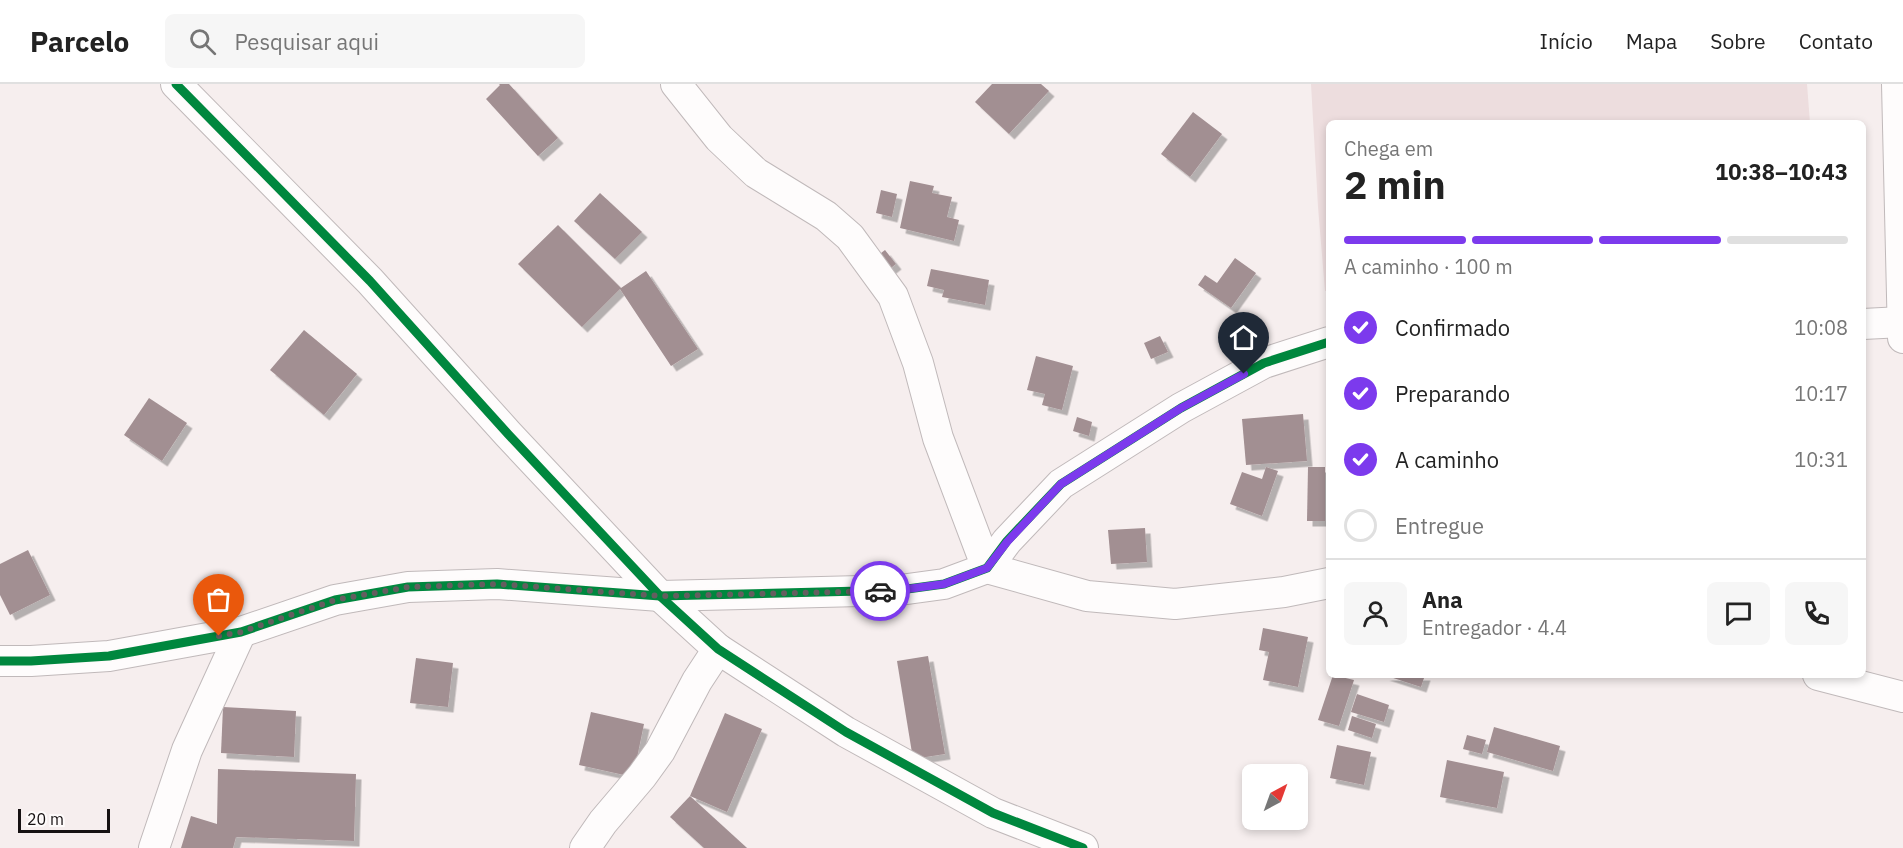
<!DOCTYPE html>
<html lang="pt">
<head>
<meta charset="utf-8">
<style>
	:root { --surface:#fff; --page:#f6f6f6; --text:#222; --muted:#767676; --line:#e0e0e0; --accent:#7c3aed }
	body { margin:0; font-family:"IBM Plex Sans",sans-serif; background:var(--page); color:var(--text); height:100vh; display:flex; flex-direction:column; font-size:22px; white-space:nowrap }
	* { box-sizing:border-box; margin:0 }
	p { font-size:20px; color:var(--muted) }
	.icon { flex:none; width:33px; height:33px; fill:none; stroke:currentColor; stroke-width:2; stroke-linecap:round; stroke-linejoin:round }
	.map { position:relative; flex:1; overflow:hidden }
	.panel { position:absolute; left:1326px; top:36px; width:540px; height:558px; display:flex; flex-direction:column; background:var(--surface); border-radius:9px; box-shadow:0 3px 9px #0003 }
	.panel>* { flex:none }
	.needle { width:39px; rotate:41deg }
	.fabs { position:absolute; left:1242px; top:680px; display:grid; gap:12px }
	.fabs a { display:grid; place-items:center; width:66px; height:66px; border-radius:9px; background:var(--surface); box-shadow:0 3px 9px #0003; font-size:30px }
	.scale { position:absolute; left:18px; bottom:15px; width:92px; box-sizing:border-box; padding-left:6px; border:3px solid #161112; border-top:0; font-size:16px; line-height:21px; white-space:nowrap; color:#161112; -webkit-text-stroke:4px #fefbfb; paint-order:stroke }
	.pin { position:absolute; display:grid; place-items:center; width:51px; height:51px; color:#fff; margin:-62px -26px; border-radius:50% 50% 50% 0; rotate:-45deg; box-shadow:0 0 6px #0007 }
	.pin .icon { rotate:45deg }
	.courier { position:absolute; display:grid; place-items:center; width:60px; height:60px; margin:-30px; border:4px solid #7c3aed; border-radius:50%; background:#fff; color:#222; box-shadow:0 2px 8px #0007 }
	.headline em { font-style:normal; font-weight:700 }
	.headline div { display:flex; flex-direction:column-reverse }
	.headline { display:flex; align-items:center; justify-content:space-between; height:102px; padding:0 18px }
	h1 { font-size:39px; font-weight:700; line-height:45px }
	.bar { display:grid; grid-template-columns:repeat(4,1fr); gap:9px 6px; align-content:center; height:72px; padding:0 18px }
	.bar i { height:8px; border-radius:4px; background:var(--line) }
	.bar .active { background:var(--accent) }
	.bar p { grid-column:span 4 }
	.line { display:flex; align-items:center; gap:15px; padding:0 18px; border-top:2px solid var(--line) }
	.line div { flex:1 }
	.round { display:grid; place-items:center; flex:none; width:63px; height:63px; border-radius:9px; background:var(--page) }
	ol { padding:0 18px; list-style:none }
	li { display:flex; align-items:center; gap:18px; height:66px }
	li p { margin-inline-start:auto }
	li .icon { padding:6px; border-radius:50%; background:var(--accent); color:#fff; stroke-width:4 }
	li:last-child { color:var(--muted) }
	li i { width:33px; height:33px; border:3px solid var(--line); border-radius:50% }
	header { display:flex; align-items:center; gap:36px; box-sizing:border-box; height:84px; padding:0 30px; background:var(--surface); border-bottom:2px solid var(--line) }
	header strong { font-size:28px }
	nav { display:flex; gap:33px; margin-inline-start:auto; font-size:21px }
	.search { width:420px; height:54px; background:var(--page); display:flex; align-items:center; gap:15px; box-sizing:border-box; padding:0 21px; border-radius:9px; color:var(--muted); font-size:22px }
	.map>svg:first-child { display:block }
</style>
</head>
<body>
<header>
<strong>Parcelo</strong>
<div class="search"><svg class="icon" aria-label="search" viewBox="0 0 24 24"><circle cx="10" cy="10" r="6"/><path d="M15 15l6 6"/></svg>Pesquisar aqui</div>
<nav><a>Início</a><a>Mapa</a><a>Sobre</a><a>Contato</a></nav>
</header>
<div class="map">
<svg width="1903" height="764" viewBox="0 0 1903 764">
	<defs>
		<filter id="shadow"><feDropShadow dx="5.5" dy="5.5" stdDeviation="0" flood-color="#0004"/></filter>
	</defs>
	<rect width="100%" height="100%" fill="#f6eeee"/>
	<polygon fill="#edddde" points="1311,0 1807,0 1810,39 1329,39 1329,207 1325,207 1318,123"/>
	<g fill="#a28f92" filter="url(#shadow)">
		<polygon points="499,0 509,0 558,54 538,72 486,15 500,1"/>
		<polygon points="992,0 1041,0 1049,7 1009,50 975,18"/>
		<polygon points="1193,28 1222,50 1190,93 1161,70"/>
		<polygon points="910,97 934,102 932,109 952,113 947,133 959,136 954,157 900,144"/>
		<polygon points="881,106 897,110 892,133 876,129"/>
		<polygon points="600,109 642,148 615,175 574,137"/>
		<polygon points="558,141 621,204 646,187 698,265 671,282 620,205 582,243 518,180"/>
		<polygon points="885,166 896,180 883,190 872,176"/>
		<polygon points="1235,174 1256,189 1231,224 1198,201 1205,191 1217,199"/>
		<polygon points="931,185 989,196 985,221 942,213 944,206 927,202"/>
		<polygon points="304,246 357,290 324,331 270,286"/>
		<polygon points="1160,252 1168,268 1151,275 1144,259"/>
		<polygon points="1036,272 1073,282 1062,326 1042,321 1045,310 1027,306"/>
		<polygon points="149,314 187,339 162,377 124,351"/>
		<polygon points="1303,330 1307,377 1246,381 1242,335"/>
		<polygon points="1077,333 1092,338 1089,352 1073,347"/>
		<polygon points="1266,383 1278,387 1262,432 1230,420 1242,388 1262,395"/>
		<polygon points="1308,383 1325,383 1325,437 1307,437"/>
		<polygon points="1145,444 1147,478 1111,480 1108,446"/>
		<polygon points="28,466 50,511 10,531 0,511 0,480"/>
		<polygon points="1263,544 1308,553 1298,603 1263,596 1269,568 1259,566"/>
		<polygon points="928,572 945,670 913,675 897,577"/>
		<polygon points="416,574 453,579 448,623 410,619"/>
		<polygon points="1333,591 1354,596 1339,642 1318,636"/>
		<polygon points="1384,591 1425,591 1421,603"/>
		<polygon points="1357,610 1389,621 1384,638 1351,628"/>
		<polygon points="223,623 296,627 294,673 221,669"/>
		<polygon points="591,628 644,640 633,693 579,681"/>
		<polygon points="725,629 762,645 727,728 690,712"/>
		<polygon points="1352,632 1376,640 1372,654 1348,646"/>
		<polygon points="1494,643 1560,662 1553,687 1487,668"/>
		<polygon points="1467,651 1486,656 1482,670 1463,665"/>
		<polygon points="1337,661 1371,668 1364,701 1330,694"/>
		<polygon points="1447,676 1504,688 1497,724 1440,713"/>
		<polygon points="218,685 356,690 354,757 236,753 233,764 181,764 191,732 217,740"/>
		<polygon points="690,712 747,764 704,764 670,733"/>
	</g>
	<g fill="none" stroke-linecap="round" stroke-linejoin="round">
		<g stroke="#c0b9ba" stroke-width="32">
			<g id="minor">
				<polyline points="176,0 370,197 508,350 660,512 718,565 846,648 993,729 1083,764"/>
				<polyline points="676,0 719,54 756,89 826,132 850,153 893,212 918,279 938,354 987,484 1087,512 1175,520 1284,508 1329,499"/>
				<polyline points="1897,0 1903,254"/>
				<polyline points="1863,240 1902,238"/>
				<polyline points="0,577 31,577 109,572 241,548 335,516 408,503 497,500 660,512 900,506 944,500 987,484 1007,457 1061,400 1181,324 1264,279 1329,258"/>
				<polyline points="1818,591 1903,613"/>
				<polyline points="154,764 187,666 241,548"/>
				<polyline points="585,764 603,738 642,692 660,667 697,597 718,565"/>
			</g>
		</g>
		<use href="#minor" stroke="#fefcfc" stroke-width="30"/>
		<g stroke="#fefbfb" stroke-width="13">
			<g id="cycleway">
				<polyline points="176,0 370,197 508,350 660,512 718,565 846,648 993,729 1083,764"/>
				<polyline points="0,577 31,577 109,572 241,548 335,516 408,503 497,500 660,512 900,506 944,500 987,484 1007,457 1061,400 1181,324 1264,279 1329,258"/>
			</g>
		</g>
		<use href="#cycleway" stroke="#00873e" stroke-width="9"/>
	</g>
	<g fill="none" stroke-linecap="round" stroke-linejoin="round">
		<polyline stroke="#645e5f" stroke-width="6" stroke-dasharray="0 10.8" points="219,552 241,548 335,516 408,503 497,500 660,512 880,507"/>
		<polyline stroke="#7c3aed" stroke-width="8" points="880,507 900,506 944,500 987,484 1007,458 1061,400 1181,324 1244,290"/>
	</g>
</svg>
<div class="fabs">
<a><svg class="needle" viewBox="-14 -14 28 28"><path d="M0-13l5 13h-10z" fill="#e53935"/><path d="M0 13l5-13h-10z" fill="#767676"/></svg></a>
</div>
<div class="scale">20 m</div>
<div class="pin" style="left:219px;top:552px;background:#ea580c"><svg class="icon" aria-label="bag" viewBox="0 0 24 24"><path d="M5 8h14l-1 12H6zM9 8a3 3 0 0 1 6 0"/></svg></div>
<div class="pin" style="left:1244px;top:290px;background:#1f2937"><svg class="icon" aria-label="home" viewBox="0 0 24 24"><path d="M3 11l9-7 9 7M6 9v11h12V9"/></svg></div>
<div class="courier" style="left:880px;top:507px"><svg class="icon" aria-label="car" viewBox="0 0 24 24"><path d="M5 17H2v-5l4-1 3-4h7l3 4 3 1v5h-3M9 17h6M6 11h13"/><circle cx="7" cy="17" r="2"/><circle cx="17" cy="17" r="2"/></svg></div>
<section class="panel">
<div class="headline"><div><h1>2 min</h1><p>Chega em</p></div><em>10:38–10:43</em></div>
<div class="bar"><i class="active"></i><i class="active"></i><i class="active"></i><i></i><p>A caminho · 100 m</p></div>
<ol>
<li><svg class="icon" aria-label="check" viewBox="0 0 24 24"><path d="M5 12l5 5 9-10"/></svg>Confirmado<p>10:08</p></li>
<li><svg class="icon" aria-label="check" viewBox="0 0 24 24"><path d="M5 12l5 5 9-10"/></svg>Preparando<p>10:17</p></li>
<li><svg class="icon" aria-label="check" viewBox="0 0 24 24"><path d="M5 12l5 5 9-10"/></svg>A caminho<p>10:31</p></li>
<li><i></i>Entregue</li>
</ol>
<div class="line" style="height:108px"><a class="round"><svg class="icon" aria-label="person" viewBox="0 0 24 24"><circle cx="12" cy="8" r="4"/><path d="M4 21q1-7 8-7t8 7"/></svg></a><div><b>Ana</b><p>Entregador · 4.4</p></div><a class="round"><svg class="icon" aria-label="chat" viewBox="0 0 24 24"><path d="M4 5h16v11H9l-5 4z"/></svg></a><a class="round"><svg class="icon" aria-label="phone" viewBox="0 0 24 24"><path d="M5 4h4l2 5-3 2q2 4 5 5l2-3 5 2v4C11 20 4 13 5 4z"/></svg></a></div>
</section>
</div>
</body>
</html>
